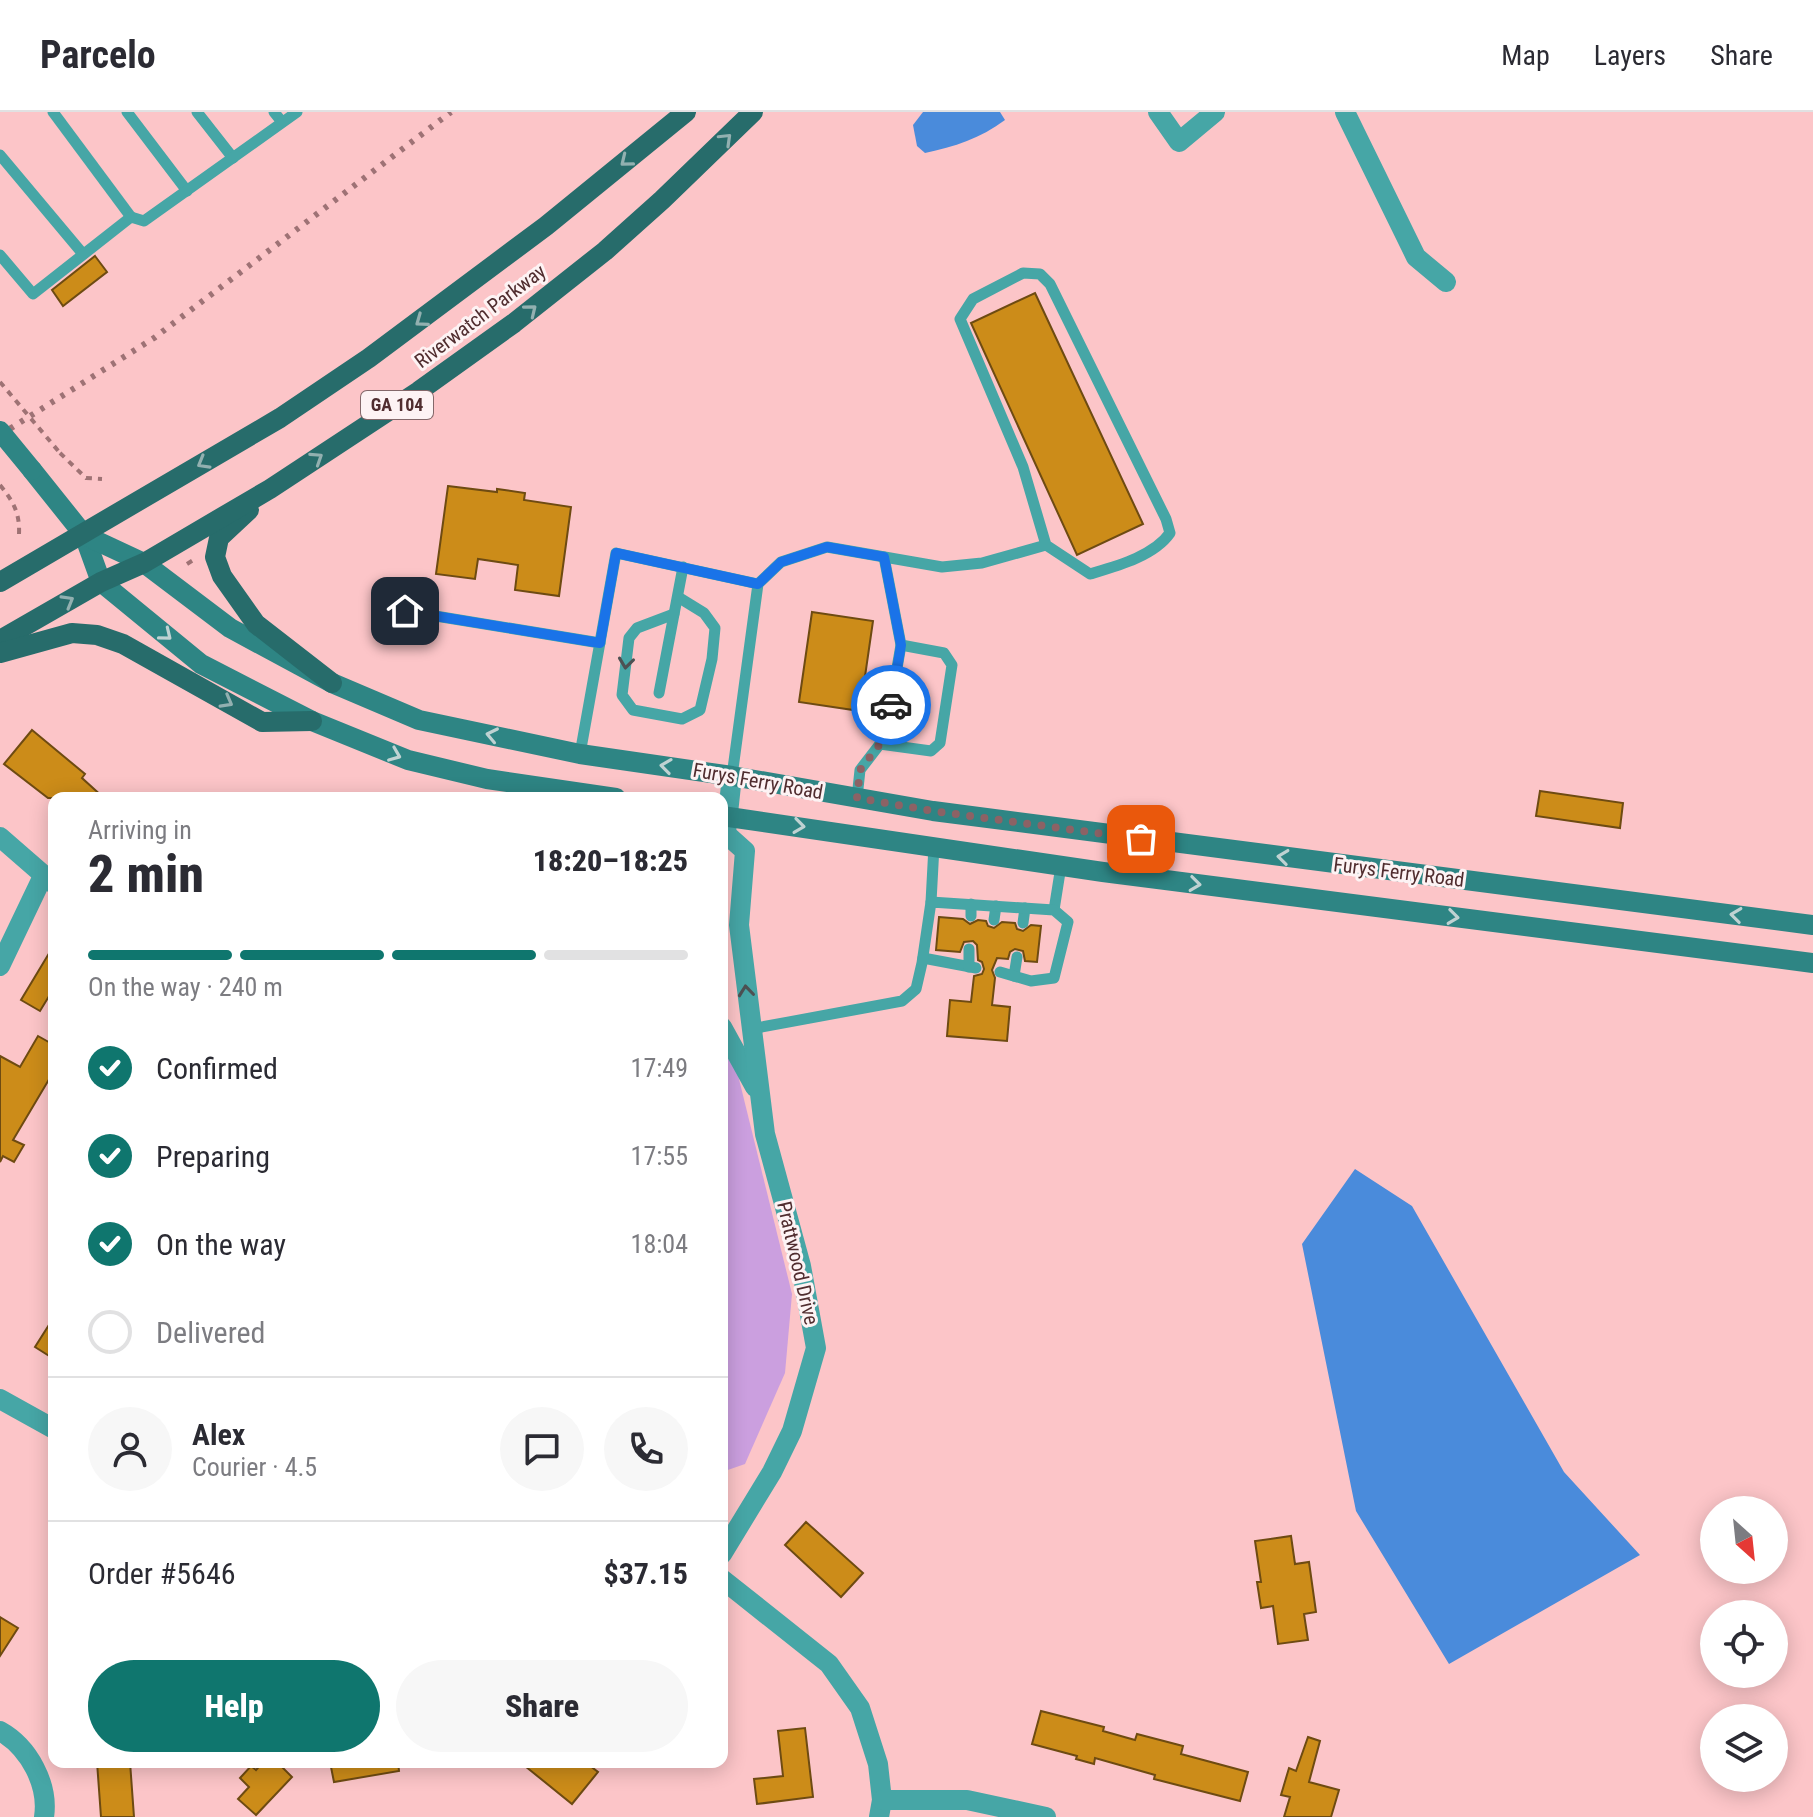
<!DOCTYPE html>
<html lang="en">
<head>
<meta charset="utf-8">
<style>
	:root { --surface:#fff; --page:#f7f7f7; --text:#2b2b33; --muted:#7c7c81; --line:#e1e1e2; --accent:#0f766e }
	body { margin:0; font-family:"Roboto Condensed",sans-serif; background:var(--page); color:var(--text); height:100vh; display:flex; flex-direction:column; font-size:30px; white-space:nowrap }
	* { box-sizing:border-box; margin:0 }
	p { font-size:26px; color:var(--muted) }
	.icon { flex:none; width:44px; height:44px; fill:none; stroke:currentColor; stroke-width:2; stroke-linecap:round; stroke-linejoin:round }
	.map { position:relative; flex:1; overflow:hidden }
	.side { position:absolute; left:48px; top:680px; width:680px; height:976px; display:flex; flex-direction:column; background:var(--surface); border-radius:16px; box-shadow:0 4px 20px #0003 }
	.side>* { flex:none }
	.needle { width:52px; rotate:153deg }
	.tools { position:absolute; left:1700px; top:1384px; display:grid; gap:16px }
	.tools a { display:grid; place-items:center; width:88px; height:88px; border-radius:50%; background:var(--surface); box-shadow:0 4px 20px #0003; font-size:40px }
	.pin { position:absolute; display:grid; place-items:center; width:68px; height:68px; color:#fff; margin:-34px; border-radius:16px; box-shadow:0 4px 12px #0006 }
	.courier { position:absolute; display:grid; place-items:center; width:80px; height:80px; margin:-40px; border:6px solid #1a73e8; border-radius:50%; background:#fff; color:#222; box-shadow:0 2px 10px #0007 }
	.overview em { font-style:normal; font-weight:800 }
	.overview div { display:flex; flex-direction:column-reverse }
	.overview { display:flex; align-items:center; justify-content:space-between; height:136px; padding:0 40px }
	h1 { font-size:52px; font-weight:800; line-height:60px }
	.bar { display:grid; grid-template-columns:repeat(4,1fr); gap:12px 8px; align-content:center; height:96px; padding:0 40px }
	.bar i { height:10px; border-radius:6px; background:var(--line) }
	.bar .current { background:var(--accent) }
	.bar p { grid-column:span 4 }
	.line { display:flex; align-items:center; gap:20px; padding:0 40px; border-top:2px solid var(--line) }
	.line div { flex:1 }
	.round { display:grid; place-items:center; flex:none; width:84px; height:84px; border-radius:42px; background:var(--page) }
	ol { padding:0 40px; list-style:none }
	li { display:flex; align-items:center; gap:24px; height:88px }
	li p { margin-inline-start:auto }
	li .icon { padding:8px; border-radius:50%; background:var(--accent); color:#fff; stroke-width:4 }
	li:last-child { color:var(--muted) }
	li i { width:44px; height:44px; border:4px solid var(--line); border-radius:50% }
	.button { display:flex; gap:16px; margin-top:auto; padding:16px 40px }
	.button a { flex:1; height:92px; border-radius:48px; background:var(--accent); color:#fff; font-size:32px; font-weight:800; line-height:92px; text-align:center }
	.button a+a { background:var(--page); color:var(--text) }
	header { display:flex; align-items:center; gap:48px; box-sizing:border-box; height:112px; padding:0 40px; background:var(--surface); border-bottom:2px solid var(--line) }
	header strong { font-size:38px }
	nav { display:flex; gap:44px; margin-inline-start:auto; font-size:28px }
	.map>svg:first-child { display:block }
</style>
</head>
<body>
<header>
<strong>Parcelo</strong>
<nav><a>Map</a><a>Layers</a><a>Share</a></nav>
</header>
<div class="map">
<svg width="1813" height="1705" viewBox="0 0 1813 1705">
	<rect width="100%" height="100%" fill="#fcc5c8"/>
	<polygon fill="#cb9fdf" points="722,930 737,959 792,1182 785,1261 745,1352 722,1360"/>
	<g fill="#4a8bdb">
		<path d="M923,0H1000L1005,8C981,26 954,35 925,41L917,34L913,13Z"/>
		<polygon points="1355,1057 1412,1094 1564,1360 1640,1443 1449,1552 1356,1399 1302,1132"/>
	</g>
	<g fill="#cc8c19" stroke="#6e4b12" stroke-width="2">
		<polygon points="95,144 107,160 63,194 52,178"/>
		<polygon points="1035,181 1143,412 1077,443 971,211"/>
		<polygon points="448,374 497,380 497,377 525,381 524,388 571,395 559,484 515,478 518,453 478,447 475,467 436,462"/>
		<polygon points="812,500 873,509 860,599 799,590"/>
		<polygon points="32,618 85,662 82,666 104,686 48,686 4,652"/>
		<polygon points="1540,679 1623,691 1620,716 1536,704"/>
		<polygon points="939,805 963,807 970,812 978,808 986,809 988,814 994,816 1002,810 1015,811 1017,817 1023,819 1031,813 1041,814 1037,850 1025,849 1023,839 1015,837 1010,840 1008,847 997,846 992,858 995,866 992,893 1010,895 1007,929 947,924 950,888 971,890 974,864 982,862 984,857 982,850 978,848 977,833 973,829 964,830 960,840 936,838"/>
		<polygon points="54,833 54,876 40,899 21,888"/>
		<polygon points="38,924 54,933 54,959 13,1028 24,1033 14,1050 3,1044 0,1050 0,944 20,955"/>
		<polygon points="54,1205 54,1247 35,1235"/>
		<polygon points="806,1410 863,1461 841,1485 785,1433"/>
		<polygon points="1291,1424 1295,1452 1309,1450 1316,1500 1304,1502 1308,1528 1278,1532 1273,1494 1261,1496 1257,1470 1261,1470 1255,1429"/>
		<polygon points="0,1505 18,1516 0,1544"/>
		<polygon points="1041,1599 1104,1615 1103,1619 1135,1628 1137,1622 1183,1634 1181,1642 1248,1660 1240,1689 1154,1667 1155,1663 1095,1646 1094,1652 1076,1647 1077,1644 1032,1632"/>
		<polygon points="805,1616 813,1685 757,1692 754,1667 783,1664 778,1619"/>
		<polygon points="1308,1625 1320,1629 1309,1670 1339,1678 1331,1705 1284,1705 1290,1685 1281,1683 1289,1656 1296,1659"/>
		<polygon points="97,1650 130,1650 134,1705 101,1705"/>
		<polygon points="263,1650 277,1650 292,1665 256,1703 238,1687 249,1675 240,1666 251,1654 256,1658"/>
		<polygon points="330,1650 398,1650 399,1659 334,1670"/>
		<polygon points="520,1650 585,1650 598,1660 572,1692"/>
	</g>
	<g fill="none" stroke-linecap="round" stroke-linejoin="round">
		<g stroke="#9e7274" stroke-width="4" stroke-dasharray="6 6" stroke-linecap="butt">
			<polyline points="60,341 86,366 102,367"/>
			<path d="M0,373C13,389 20,401 19,422"/>
			<polyline points="187,452 195,447"/>
		</g>
		<g stroke="#46a6a6" stroke-width="11">
			<polyline points="53,0 131,105"/>
			<polyline points="127,0 187,79"/>
			<polyline points="197,0 233,46"/>
			<polyline points="274,0 282,10"/>
			<polyline points="0,43 83,142"/>
			<polyline points="0,143 33,182 131,105 144,109 297,0"/>
			<polyline points="405,499 600,531"/>
			<polyline points="674,502 637,516 629,526 622,583 633,598 682,607 700,598 712,547 715,516 704,501 678,485"/>
			<polyline points="659,581 683,455"/>
			<polyline points="880,632 888,608 901,533"/>
			<polyline points="580,642 616,441 758,472"/>
			<path d="M732,664L758,472L781,450L827,435L942,455L982,451L1046,433L1023,355L960,207L973,187L1023,161L1040,162L1050,172L1166,407L1170,421C1154,444 1117,454 1090,462L1046,433"/>
			<polyline points="857,686 860,658 880,632 931,639 940,631 952,553 944,541 901,533 884,445"/>
			<polyline points="931,790 934,734"/>
			<polyline points="1054,798 1061,754"/>
			<polyline points="971,804 971,792"/>
			<polyline points="994,808 996,794"/>
			<polyline points="1023,811 1025,796"/>
			<polyline points="923,846 976,856"/>
			<polyline points="969,855 969,837"/>
			<polyline points="1014,864 1017,845"/>
			<polyline points="751,917 902,889 916,877 922,851 931,790 1054,798 1068,810 1054,866 1031,869 1000,860"/>
		</g>
		<g stroke="#46a6a6" stroke-width="20">
			<polyline points="1158,0 1179,30 1215,0"/>
			<polyline points="1345,0 1416,145 1446,170"/>
			<polyline points="726,720 732,664"/>
			<polyline points="0,725 54,772"/>
			<polyline points="0,854 43,764"/>
			<polyline points="722,915 755,975"/>
			<polyline points="0,1287 54,1317"/>
			<polyline points="722,1442 772,1360 792,1319 816,1236 801,1154 765,1022 739,813 745,739 726,722"/>
			<polyline points="722,1467 829,1552 860,1596 878,1652 882,1688 879,1705"/>
			<path d="M0,1619C29,1635 49,1673 44,1705"/>
			<polyline points="882,1688 967,1688 1046,1705"/>
		</g>
		<g stroke="#2e8584" stroke-width="20">
			<polyline points="32,358 84,423 101,470 201,552 312,609 408,648 487,667 616,686"/>
			<polyline points="84,423 144,451 230,516 332,571 419,608 580,642 732,664 933,699 1813,813"/>
			<polyline points="722,704 1103,760 1813,851"/>
		</g>
		<g stroke="#276c6b" stroke-width="20">
			<polyline points="249,398 219,426 215,445 222,464 256,512 332,571"/>
			<polyline points="0,470 280,306 369,246 546,114 686,0"/>
			<polyline points="0,528 101,470 144,451 270,377 419,279 514,211 605,139 662,88 753,0"/>
			<polyline points="0,541 72,521 97,523 123,532 262,610 312,609"/>
		</g>
		<polyline stroke="#9e7275" stroke-width="6" stroke-dasharray="4 8" stroke-linecap="butt" points="0,323 154,226 451,0"/>
		<polyline stroke="#9e7274" stroke-width="4" stroke-dasharray="6 6" stroke-linecap="butt" points="0,270 60,341"/>
		<polyline stroke="#2e8584" stroke-width="20" points="0,319 32,358"/>
	</g>
	<defs><path id="oneway-chevron" d="M-2-3.5L2.5 0L-2 3.5" fill="none" stroke-width="1.6" stroke-linecap="round" stroke-linejoin="round" transform="scale(2)"/></defs>
	<g stroke="#92b0b0">
		<use href="#oneway-chevron" transform="translate(726 27) rotate(-44)"/>
		<use href="#oneway-chevron" transform="translate(626 49) rotate(141)"/>
		<use href="#oneway-chevron" transform="translate(531 198) rotate(-39)"/>
		<use href="#oneway-chevron" transform="translate(421 209) rotate(144)"/>
		<use href="#oneway-chevron" transform="translate(317 346) rotate(-33)"/>
		<use href="#oneway-chevron" transform="translate(203 351) rotate(150)"/>
		<use href="#oneway-chevron" transform="translate(68 489) rotate(-30)"/>
		<use href="#oneway-chevron" transform="translate(227 590) rotate(29)"/>
	</g>
	<g stroke="#bfd2d2">
		<use href="#oneway-chevron" transform="translate(166 523) rotate(39)"/>
		<use href="#oneway-chevron" transform="translate(492 623) rotate(-168)"/>
		<use href="#oneway-chevron" transform="translate(395 643) rotate(22)"/>
		<use href="#oneway-chevron" transform="translate(666 654) rotate(-172)"/>
		<use href="#oneway-chevron" transform="translate(799 714) rotate(8)"/>
		<use href="#oneway-chevron" transform="translate(1283 745) rotate(-173)"/>
		<use href="#oneway-chevron" transform="translate(1195 772) rotate(7)"/>
		<use href="#oneway-chevron" transform="translate(1736 803) rotate(-173)"/>
		<use href="#oneway-chevron" transform="translate(1453 805) rotate(7)"/>
	</g>
	<g stroke="#4d5153">
		<use href="#oneway-chevron" transform="translate(626 551) rotate(97)"/>
		<use href="#oneway-chevron" transform="translate(746 879) rotate(-96)"/>
	</g>
	<g fill="none" stroke-linecap="round" stroke-linejoin="round">
		<polyline stroke="#8c6265" stroke-width="8" stroke-dasharray="0 14.4" points="891,593 880,632 860,658 857,686 933,699 1141,727"/>
		<polyline stroke="#1a73e8" stroke-width="10" points="405,499 600,531 616,441 758,472 781,450 827,435 884,445 901,533 891,593"/>
	</g>
	<g text-anchor="middle" stroke-width="6" stroke-linejoin="round" paint-order="stroke">
		<rect fill="#fdf3f4" stroke="#84686a" stroke-width="2" x="361" y="279" width="72" height="28" rx="6"/>
		<g font-size="18" font-weight="bold" fill="#502d2f">
			<text x="397" y="299">GA 104</text>
		</g>
		<g font-size="20" fill="#502d2f" stroke="#fdf3f4">
			<text transform="translate(480 204) rotate(-37)" y="7">Riverwatch Parkway</text>
			<text transform="translate(758 669) rotate(10)" y="7">Furys Ferry Road</text>
			<text transform="translate(1399 760) rotate(7)" y="7">Furys Ferry Road</text>
			<text transform="translate(798 1151) rotate(77)" y="7">Prattwood Drive</text>
		</g>
	</g>
</svg>
<div class="tools">
<a><svg class="needle" viewBox="-14 -14 28 28"><path d="M0-13l5 13h-10z" fill="#e53935"/><path d="M0 13l5-13h-10z" fill="#7c7c81"/></svg></a>
<a><svg class="icon" aria-label="locate" viewBox="0 0 24 24"><circle cx="12" cy="12" r="6"/><path d="M12 2v4M12 18v4M2 12h4M18 12h4"/></svg></a>
<a><svg class="icon" aria-label="layers" viewBox="0 0 24 24"><path d="M12 4l9 5-9 5-9-5zM3 14l9 5 9-5"/></svg></a>
</div>
<div class="pin" style="left:1141px;top:727px;background:#ea580c"><svg class="icon" aria-label="bag" viewBox="0 0 24 24"><path d="M5 8h14l-1 12H6zM9 8a3 3 0 0 1 6 0"/></svg></div>
<div class="pin" style="left:405px;top:499px;background:#1f2937"><svg class="icon" aria-label="home" viewBox="0 0 24 24"><path d="M3 11l9-7 9 7M6 9v11h12V9"/></svg></div>
<div class="courier" style="left:891px;top:593px"><svg class="icon" aria-label="car" viewBox="0 0 24 24"><path d="M5 17H2v-5l4-1 3-4h7l3 4 3 1v5h-3M9 17h6M6 11h13"/><circle cx="7" cy="17" r="2"/><circle cx="17" cy="17" r="2"/></svg></div>
<section class="side">
<div class="overview"><div><h1>2 min</h1><p>Arriving in</p></div><em>18:20–18:25</em></div>
<div class="bar"><i class="current"></i><i class="current"></i><i class="current"></i><i></i><p>On the way · 240 m</p></div>
<ol>
<li><svg class="icon" aria-label="check" viewBox="0 0 24 24"><path d="M5 12l5 5 9-10"/></svg>Confirmed<p>17:49</p></li>
<li><svg class="icon" aria-label="check" viewBox="0 0 24 24"><path d="M5 12l5 5 9-10"/></svg>Preparing<p>17:55</p></li>
<li><svg class="icon" aria-label="check" viewBox="0 0 24 24"><path d="M5 12l5 5 9-10"/></svg>On the way<p>18:04</p></li>
<li><i></i>Delivered</li>
</ol>
<div class="line" style="height:144px"><a class="round"><svg class="icon" aria-label="person" viewBox="0 0 24 24"><circle cx="12" cy="8" r="4"/><path d="M4 21q1-7 8-7t8 7"/></svg></a><div><b>Alex</b><p>Courier · 4.5</p></div><a class="round"><svg class="icon" aria-label="chat" viewBox="0 0 24 24"><path d="M4 5h16v11H9l-5 4z"/></svg></a><a class="round"><svg class="icon" aria-label="phone" viewBox="0 0 24 24"><path d="M5 4h4l2 5-3 2q2 4 5 5l2-3 5 2v4C11 20 4 13 5 4z"/></svg></a></div>
<div class="line" style="height:104px"><div>Order #5646</div><b>$37.15</b></div>
<div class="button"><a>Help</a><a>Share</a></div>
</section>
</div>
</body>
</html>
